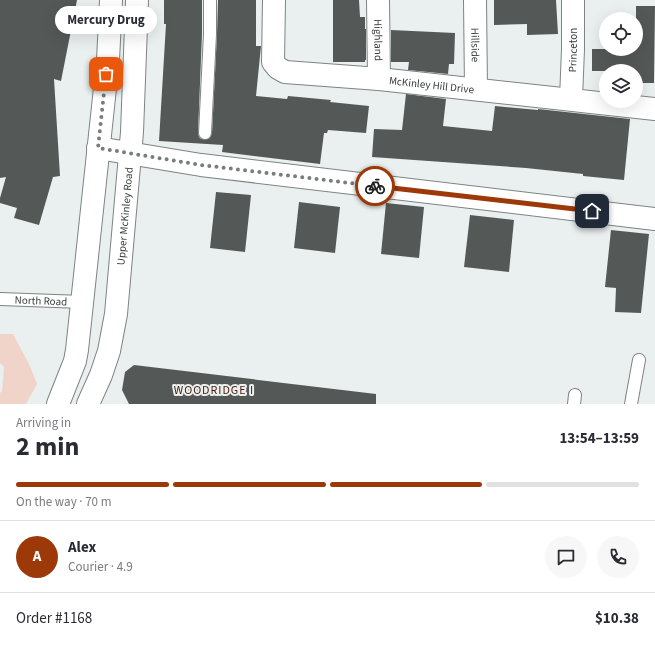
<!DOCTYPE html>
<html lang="en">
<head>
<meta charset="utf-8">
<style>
	:root { --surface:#fff; --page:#f7f7f7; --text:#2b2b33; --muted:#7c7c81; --line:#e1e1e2; --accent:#9d3908 }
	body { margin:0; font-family:"Source Sans 3",sans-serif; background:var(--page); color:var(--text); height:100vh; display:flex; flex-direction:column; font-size:15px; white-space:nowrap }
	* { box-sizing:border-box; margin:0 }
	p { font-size:13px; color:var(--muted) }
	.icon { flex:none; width:22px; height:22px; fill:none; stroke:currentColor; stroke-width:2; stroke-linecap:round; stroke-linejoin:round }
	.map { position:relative; height:404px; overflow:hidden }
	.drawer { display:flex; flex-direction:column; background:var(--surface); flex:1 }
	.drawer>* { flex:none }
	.tools { position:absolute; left:599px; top:12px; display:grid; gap:8px }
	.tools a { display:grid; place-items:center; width:44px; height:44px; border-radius:50%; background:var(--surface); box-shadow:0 4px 16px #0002; font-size:20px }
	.pin { position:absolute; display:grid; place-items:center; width:34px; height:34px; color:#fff; margin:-17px; border-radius:8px; box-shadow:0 2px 6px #0006 }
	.courier { position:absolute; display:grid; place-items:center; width:40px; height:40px; margin:-20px; border:3px solid #9d3908; border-radius:50%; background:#fff; color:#222; box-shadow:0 1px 5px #0007 }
	.bubble { position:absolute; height:28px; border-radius:14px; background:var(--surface); box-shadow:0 4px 16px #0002; font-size:13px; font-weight:700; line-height:28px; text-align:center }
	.head em { font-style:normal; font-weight:700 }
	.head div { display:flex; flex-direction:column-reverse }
	.head { display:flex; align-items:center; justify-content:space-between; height:68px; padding:0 16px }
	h1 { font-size:26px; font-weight:700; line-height:30px }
	.bar { display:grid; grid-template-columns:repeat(4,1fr); gap:6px 4px; align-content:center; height:48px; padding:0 16px }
	.bar i { height:5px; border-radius:3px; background:var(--line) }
	.bar .active { background:var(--accent) }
	.bar p { grid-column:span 4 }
	.line { display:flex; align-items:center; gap:10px; padding:0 16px; border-top:1px solid var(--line) }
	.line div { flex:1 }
	.round { display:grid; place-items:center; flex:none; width:42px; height:42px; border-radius:21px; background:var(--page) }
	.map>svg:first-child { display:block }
</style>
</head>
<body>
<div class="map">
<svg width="655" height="404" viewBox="0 0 655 404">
	<rect width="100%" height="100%" fill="#eaf0ef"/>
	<polygon fill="#f0d4ca" points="0,334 13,334 30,366 37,384 26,404 0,404 0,393 2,391 4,367 0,363"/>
	<g fill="#545958">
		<polygon points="0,0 77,0 61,81 54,79 60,176 53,177 39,225 14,218 17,208 0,203 0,198 6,177 0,178"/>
		<polygon points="164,0 202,0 202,34 198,133 199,137 201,139 209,139 212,133 217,34 218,0 256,0 256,46 261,46 256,96 287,99 288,96 331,100 330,102 369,106 366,133 328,130 327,133 324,133 320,164 222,152 223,145 159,141 166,24 164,24"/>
		<polygon points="333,0 359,0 360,17 365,17 365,29 366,29 366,60 365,60 365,62 333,62"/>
		<polygon points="494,0 556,0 558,34 527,35 527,24 494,25"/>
		<polygon points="636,6 655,6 654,83 636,83 636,71 592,71 592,49 636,49"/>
		<polygon points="391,30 455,33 454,64 449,64 448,74 408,70 409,62 391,62"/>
		<polygon points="406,94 446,99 443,126 492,131 495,106 538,110 538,109 630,119 624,180 583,176 583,174 526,168 372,157 374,129 402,130"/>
		<polygon points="216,192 251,195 245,252 210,248"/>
		<polygon points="299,202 340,207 335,253 294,248"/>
		<polygon points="386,203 424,207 419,258 381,254"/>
		<polygon points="470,215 514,220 509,272 464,267"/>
		<polygon points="611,230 649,234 641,313 615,312 616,288 605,287"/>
		<polygon points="134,365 376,394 376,404 129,404 122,390 125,372"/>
	</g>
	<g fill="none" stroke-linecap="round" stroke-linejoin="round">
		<g stroke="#7e8383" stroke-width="14">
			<g id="service">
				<polyline points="205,133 210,34 210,0"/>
				<path id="s1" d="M0,299L83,302"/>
				<polyline points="574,404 575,395"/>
				<polyline points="631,404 639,360"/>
			</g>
		</g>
		<g stroke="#7e8383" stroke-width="24">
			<g id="minor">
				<path id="s2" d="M274,0L273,62L278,68L285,72L379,79L655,109"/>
				<path id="s3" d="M378,0L379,79"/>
				<path id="s4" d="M475,0L476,89"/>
				<path id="s5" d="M571,99L573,49V0"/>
				<polyline points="98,148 201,165 655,219"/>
			</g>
		</g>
		<g stroke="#7e8383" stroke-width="24">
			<g id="secondary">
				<polyline points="58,404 75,361 77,350 108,60 111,0"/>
				<path id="s6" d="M88,404L101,375L109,351L116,314L132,132L137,0"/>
			</g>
		</g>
		<use href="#service" stroke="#fff" stroke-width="12"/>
		<use href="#minor" stroke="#fff" stroke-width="22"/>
		<use href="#secondary" stroke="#fff" stroke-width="22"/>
	</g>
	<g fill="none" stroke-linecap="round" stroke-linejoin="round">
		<polyline stroke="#787c7b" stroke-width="4" stroke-dasharray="0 7.2" points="106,74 98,148 201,165 375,186"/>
		<polyline stroke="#9d3908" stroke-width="5" points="375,186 592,211"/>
	</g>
	<g text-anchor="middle" stroke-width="4" stroke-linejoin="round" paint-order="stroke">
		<g font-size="11" fill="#3a3d3c" stroke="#eaf0ef">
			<text dy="4" stroke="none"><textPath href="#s3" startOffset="40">Highland</textPath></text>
			<text dy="4" stroke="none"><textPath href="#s4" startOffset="45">Hillside</textPath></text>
			<text dy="4" stroke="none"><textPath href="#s5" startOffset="49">Princeton</textPath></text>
			<text dy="4" stroke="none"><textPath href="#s2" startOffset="225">McKinley Hill Drive</textPath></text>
			<text dy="4" stroke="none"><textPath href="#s6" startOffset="193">Upper McKinley Road</textPath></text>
			<text dy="4" stroke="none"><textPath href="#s1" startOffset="41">North Road</textPath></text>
		</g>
		<g font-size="12" letter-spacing="1" fill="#4c1b07" stroke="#eaf0ef">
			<text x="214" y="394">WOODRIDGE I</text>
		</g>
	</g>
</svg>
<div class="tools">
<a><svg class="icon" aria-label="locate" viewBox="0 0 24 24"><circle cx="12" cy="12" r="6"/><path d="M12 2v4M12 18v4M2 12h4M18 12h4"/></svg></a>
<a><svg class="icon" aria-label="layers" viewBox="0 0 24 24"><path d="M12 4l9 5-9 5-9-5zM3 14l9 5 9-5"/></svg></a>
</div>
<div class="pin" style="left:106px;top:74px;background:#ea580c"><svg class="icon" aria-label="bag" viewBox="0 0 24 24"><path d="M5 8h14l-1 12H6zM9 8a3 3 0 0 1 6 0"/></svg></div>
<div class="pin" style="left:592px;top:211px;background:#1f2937"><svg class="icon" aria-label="home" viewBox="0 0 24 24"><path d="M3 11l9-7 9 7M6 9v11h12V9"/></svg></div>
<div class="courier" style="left:375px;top:186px"><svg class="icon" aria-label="bike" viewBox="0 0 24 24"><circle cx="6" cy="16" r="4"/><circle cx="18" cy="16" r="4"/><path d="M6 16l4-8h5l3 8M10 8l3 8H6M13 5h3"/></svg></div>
<div class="bubble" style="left:55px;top:6px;width:102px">Mercury Drug</div>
</div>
<section class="drawer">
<div class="head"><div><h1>2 min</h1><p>Arriving in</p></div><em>13:54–13:59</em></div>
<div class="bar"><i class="active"></i><i class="active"></i><i class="active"></i><i></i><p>On the way · 70 m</p></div>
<div class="line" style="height:72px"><b class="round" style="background:var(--accent);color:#fff">A</b><div><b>Alex</b><p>Courier · 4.9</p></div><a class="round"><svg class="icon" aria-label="chat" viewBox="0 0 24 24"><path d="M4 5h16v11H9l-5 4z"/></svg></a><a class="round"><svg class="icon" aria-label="phone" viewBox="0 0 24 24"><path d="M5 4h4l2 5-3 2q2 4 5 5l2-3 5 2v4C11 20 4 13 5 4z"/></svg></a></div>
<div class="line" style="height:52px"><div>Order #1168</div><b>$10.38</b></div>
</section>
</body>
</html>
